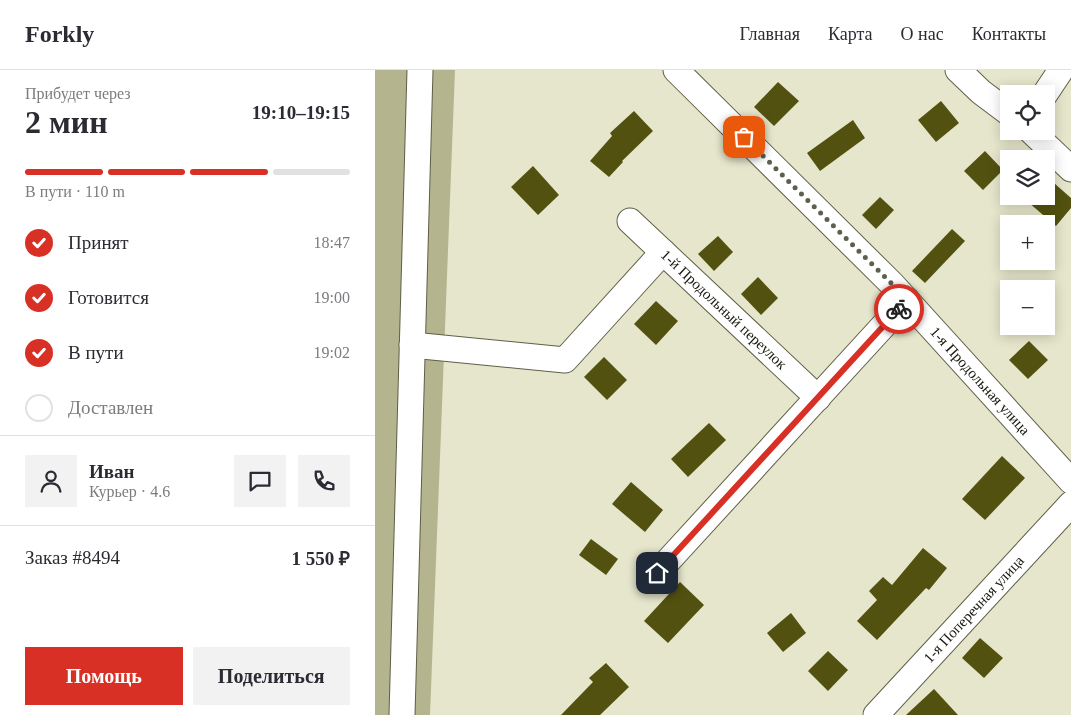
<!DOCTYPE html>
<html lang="ru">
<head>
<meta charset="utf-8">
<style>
	:root { --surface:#fff; --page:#f2f2f3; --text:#2b2b33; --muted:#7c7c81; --line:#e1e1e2; --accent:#d93025 }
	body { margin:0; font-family:Georgia,serif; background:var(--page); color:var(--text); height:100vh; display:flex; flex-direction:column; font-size:19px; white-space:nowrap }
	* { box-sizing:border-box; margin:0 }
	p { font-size:16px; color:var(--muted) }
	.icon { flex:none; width:28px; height:28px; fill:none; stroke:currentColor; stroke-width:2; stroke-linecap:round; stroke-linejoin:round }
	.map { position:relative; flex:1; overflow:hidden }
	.side { display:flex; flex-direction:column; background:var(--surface); width:375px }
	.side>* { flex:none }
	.tools { position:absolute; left:625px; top:15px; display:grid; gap:10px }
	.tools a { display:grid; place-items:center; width:55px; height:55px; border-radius:0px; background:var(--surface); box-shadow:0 2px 12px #0003; font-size:25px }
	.pin { position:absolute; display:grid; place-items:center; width:42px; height:42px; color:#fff; margin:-21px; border-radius:10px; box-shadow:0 2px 8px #0006 }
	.courier { position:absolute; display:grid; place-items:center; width:50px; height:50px; margin:-25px; border:4px solid #d93025; border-radius:50%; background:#fff; color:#222; box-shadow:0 1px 6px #0007 }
	.head em { font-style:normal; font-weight:800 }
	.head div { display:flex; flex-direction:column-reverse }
	.head { display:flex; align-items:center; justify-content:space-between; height:85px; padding:0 25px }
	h1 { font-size:32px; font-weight:800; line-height:38px }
	.bar { display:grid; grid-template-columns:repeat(4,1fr); gap:8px 5px; align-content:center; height:60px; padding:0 25px }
	.bar i { height:6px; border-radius:4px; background:var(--line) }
	.bar .active { background:var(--accent) }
	.bar p { grid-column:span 4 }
	.line { display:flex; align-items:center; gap:12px; padding:0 25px; border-top:1px solid var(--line) }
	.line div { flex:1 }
	.round { display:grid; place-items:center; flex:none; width:52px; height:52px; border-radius:0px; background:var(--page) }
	ol { padding:0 25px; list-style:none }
	li { display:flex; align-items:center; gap:15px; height:55px }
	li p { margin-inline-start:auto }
	li .icon { padding:5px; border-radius:50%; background:var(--accent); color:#fff; stroke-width:4 }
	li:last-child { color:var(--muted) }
	li i { width:28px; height:28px; border:2px solid var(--line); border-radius:50% }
	.action { display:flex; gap:10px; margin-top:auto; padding:10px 25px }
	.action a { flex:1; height:58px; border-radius:0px; background:var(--accent); color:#fff; font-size:20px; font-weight:800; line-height:58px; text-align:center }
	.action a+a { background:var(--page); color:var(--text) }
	header { display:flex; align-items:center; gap:30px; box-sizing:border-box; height:70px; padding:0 25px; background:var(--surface); border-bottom:1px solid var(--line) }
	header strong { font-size:24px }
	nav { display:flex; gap:28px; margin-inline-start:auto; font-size:18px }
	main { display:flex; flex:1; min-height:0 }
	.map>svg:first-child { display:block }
</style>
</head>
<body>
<header>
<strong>Forkly</strong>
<nav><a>Главная</a><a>Карта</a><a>О нас</a><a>Контакты</a></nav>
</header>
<main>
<section class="side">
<div class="head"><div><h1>2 мин</h1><p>Прибудет через</p></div><em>19:10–19:15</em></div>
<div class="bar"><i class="active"></i><i class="active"></i><i class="active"></i><i></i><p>В пути · 110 m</p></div>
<ol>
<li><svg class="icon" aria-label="check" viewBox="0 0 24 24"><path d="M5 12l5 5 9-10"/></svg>Принят<p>18:47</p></li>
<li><svg class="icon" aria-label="check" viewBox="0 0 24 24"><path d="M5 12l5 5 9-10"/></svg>Готовится<p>19:00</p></li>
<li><svg class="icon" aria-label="check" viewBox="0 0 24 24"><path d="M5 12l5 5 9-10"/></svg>В пути<p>19:02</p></li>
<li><i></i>Доставлен</li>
</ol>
<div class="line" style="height:90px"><a class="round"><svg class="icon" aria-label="person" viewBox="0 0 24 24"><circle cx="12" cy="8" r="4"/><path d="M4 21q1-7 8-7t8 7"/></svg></a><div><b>Иван</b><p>Курьер · 4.6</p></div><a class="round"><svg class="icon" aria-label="chat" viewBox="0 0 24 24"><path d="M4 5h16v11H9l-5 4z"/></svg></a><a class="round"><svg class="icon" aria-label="phone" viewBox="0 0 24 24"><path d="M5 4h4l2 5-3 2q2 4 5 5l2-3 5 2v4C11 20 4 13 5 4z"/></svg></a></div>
<div class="line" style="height:65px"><div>Заказ #8494</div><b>1 550 ₽</b></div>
<div class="action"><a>Помощь</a><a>Поделиться</a></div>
</section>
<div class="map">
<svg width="696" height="645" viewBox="0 0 696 645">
	<rect width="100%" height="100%" fill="#e6e6cc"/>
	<polygon fill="#b4b48f" points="0,0 80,0 55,645 0,645"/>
	<g fill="#535110">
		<polygon points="403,12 424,31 399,56 379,37"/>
		<polygon points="566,31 584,53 561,72 543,50"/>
		<polygon points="259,41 278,61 247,91 248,92 234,107 215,91 237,66 235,63"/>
		<polygon points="478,50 490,68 445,101 432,83"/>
		<polygon points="610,81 628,100 608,120 589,101"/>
		<polygon points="158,96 184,125 163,145 136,117"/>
		<polygon points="671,106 696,128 696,138 681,156 646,126 671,126"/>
		<polygon points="505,127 519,140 501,159 487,145"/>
		<polygon points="577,159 590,171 550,213 537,201"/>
		<polygon points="343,166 358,182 339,201 323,184"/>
		<polygon points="383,207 403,228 386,245 366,224"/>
		<polygon points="281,231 303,251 281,275 259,254"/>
		<polygon points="654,271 673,290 653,309 634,290"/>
		<polygon points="229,287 252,310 232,330 209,307"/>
		<polygon points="334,353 351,370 313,407 296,389"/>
		<polygon points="627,386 650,408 610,450 587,429"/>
		<polygon points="256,412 288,440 270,462 237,434"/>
		<polygon points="216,469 243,489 231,505 204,485"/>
		<polygon points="548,478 572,498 554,520 551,518 502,570 482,551 502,530 494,521 508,507 517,515"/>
		<polygon points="305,512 329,535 293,573 269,551"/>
		<polygon points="416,543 431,563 408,582 392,563"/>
		<polygon points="605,568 628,588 609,608 587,588"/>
		<polygon points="453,581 473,600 453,621 433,601"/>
		<polygon points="231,593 254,617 225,645 186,645 218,612 214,608"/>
		<polygon points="559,619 583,645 531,645"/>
	</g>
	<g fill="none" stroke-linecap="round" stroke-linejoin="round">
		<g stroke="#5f5f48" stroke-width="27">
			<g id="minor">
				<path id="s1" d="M301,0L517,214L696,411"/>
				<polyline points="583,0 606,22 634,43"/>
				<polyline points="670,24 686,0"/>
				<polyline points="656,61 696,99"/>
				<path id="s2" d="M255,151L443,328"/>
				<polyline points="37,275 190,290 288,182"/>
				<polyline points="282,503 532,230"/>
				<polyline points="27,645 45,0"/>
				<path id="s3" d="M501,645L696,434"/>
			</g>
		</g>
		<use href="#minor" stroke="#fff" stroke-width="25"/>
	</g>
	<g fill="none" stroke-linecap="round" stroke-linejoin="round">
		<polyline stroke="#5f5f50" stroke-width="5" stroke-dasharray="0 9" points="369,67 517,214 532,230 524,239"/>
		<polyline stroke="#d93025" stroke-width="6" points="282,503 524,239"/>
	</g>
	<g text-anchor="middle" stroke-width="5" stroke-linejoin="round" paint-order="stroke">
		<g font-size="15" fill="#17170e" stroke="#f3f4d9">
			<text dy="5" stroke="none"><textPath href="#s2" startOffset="129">1-й Продольный переулок</textPath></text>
			<text dy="5" stroke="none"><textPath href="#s1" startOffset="435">1-я Продольная улица</textPath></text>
			<text dy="5" stroke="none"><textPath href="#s3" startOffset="144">1-я Поперечная улица</textPath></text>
		</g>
	</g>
</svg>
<div class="tools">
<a><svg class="icon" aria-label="locate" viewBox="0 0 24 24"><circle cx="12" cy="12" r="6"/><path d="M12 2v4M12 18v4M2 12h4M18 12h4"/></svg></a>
<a><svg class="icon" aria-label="layers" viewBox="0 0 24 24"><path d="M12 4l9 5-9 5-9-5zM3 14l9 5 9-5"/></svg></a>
<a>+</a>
<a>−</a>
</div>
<div class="pin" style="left:369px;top:67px;background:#ea580c"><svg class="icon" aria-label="bag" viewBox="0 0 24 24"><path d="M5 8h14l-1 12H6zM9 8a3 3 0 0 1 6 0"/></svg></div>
<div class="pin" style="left:282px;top:503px;background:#1f2937"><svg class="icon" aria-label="home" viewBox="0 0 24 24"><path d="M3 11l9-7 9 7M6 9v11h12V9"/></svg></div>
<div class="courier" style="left:524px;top:239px"><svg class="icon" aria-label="bike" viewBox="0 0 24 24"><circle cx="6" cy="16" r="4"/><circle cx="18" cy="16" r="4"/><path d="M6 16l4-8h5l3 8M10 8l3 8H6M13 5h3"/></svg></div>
</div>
</main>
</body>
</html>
